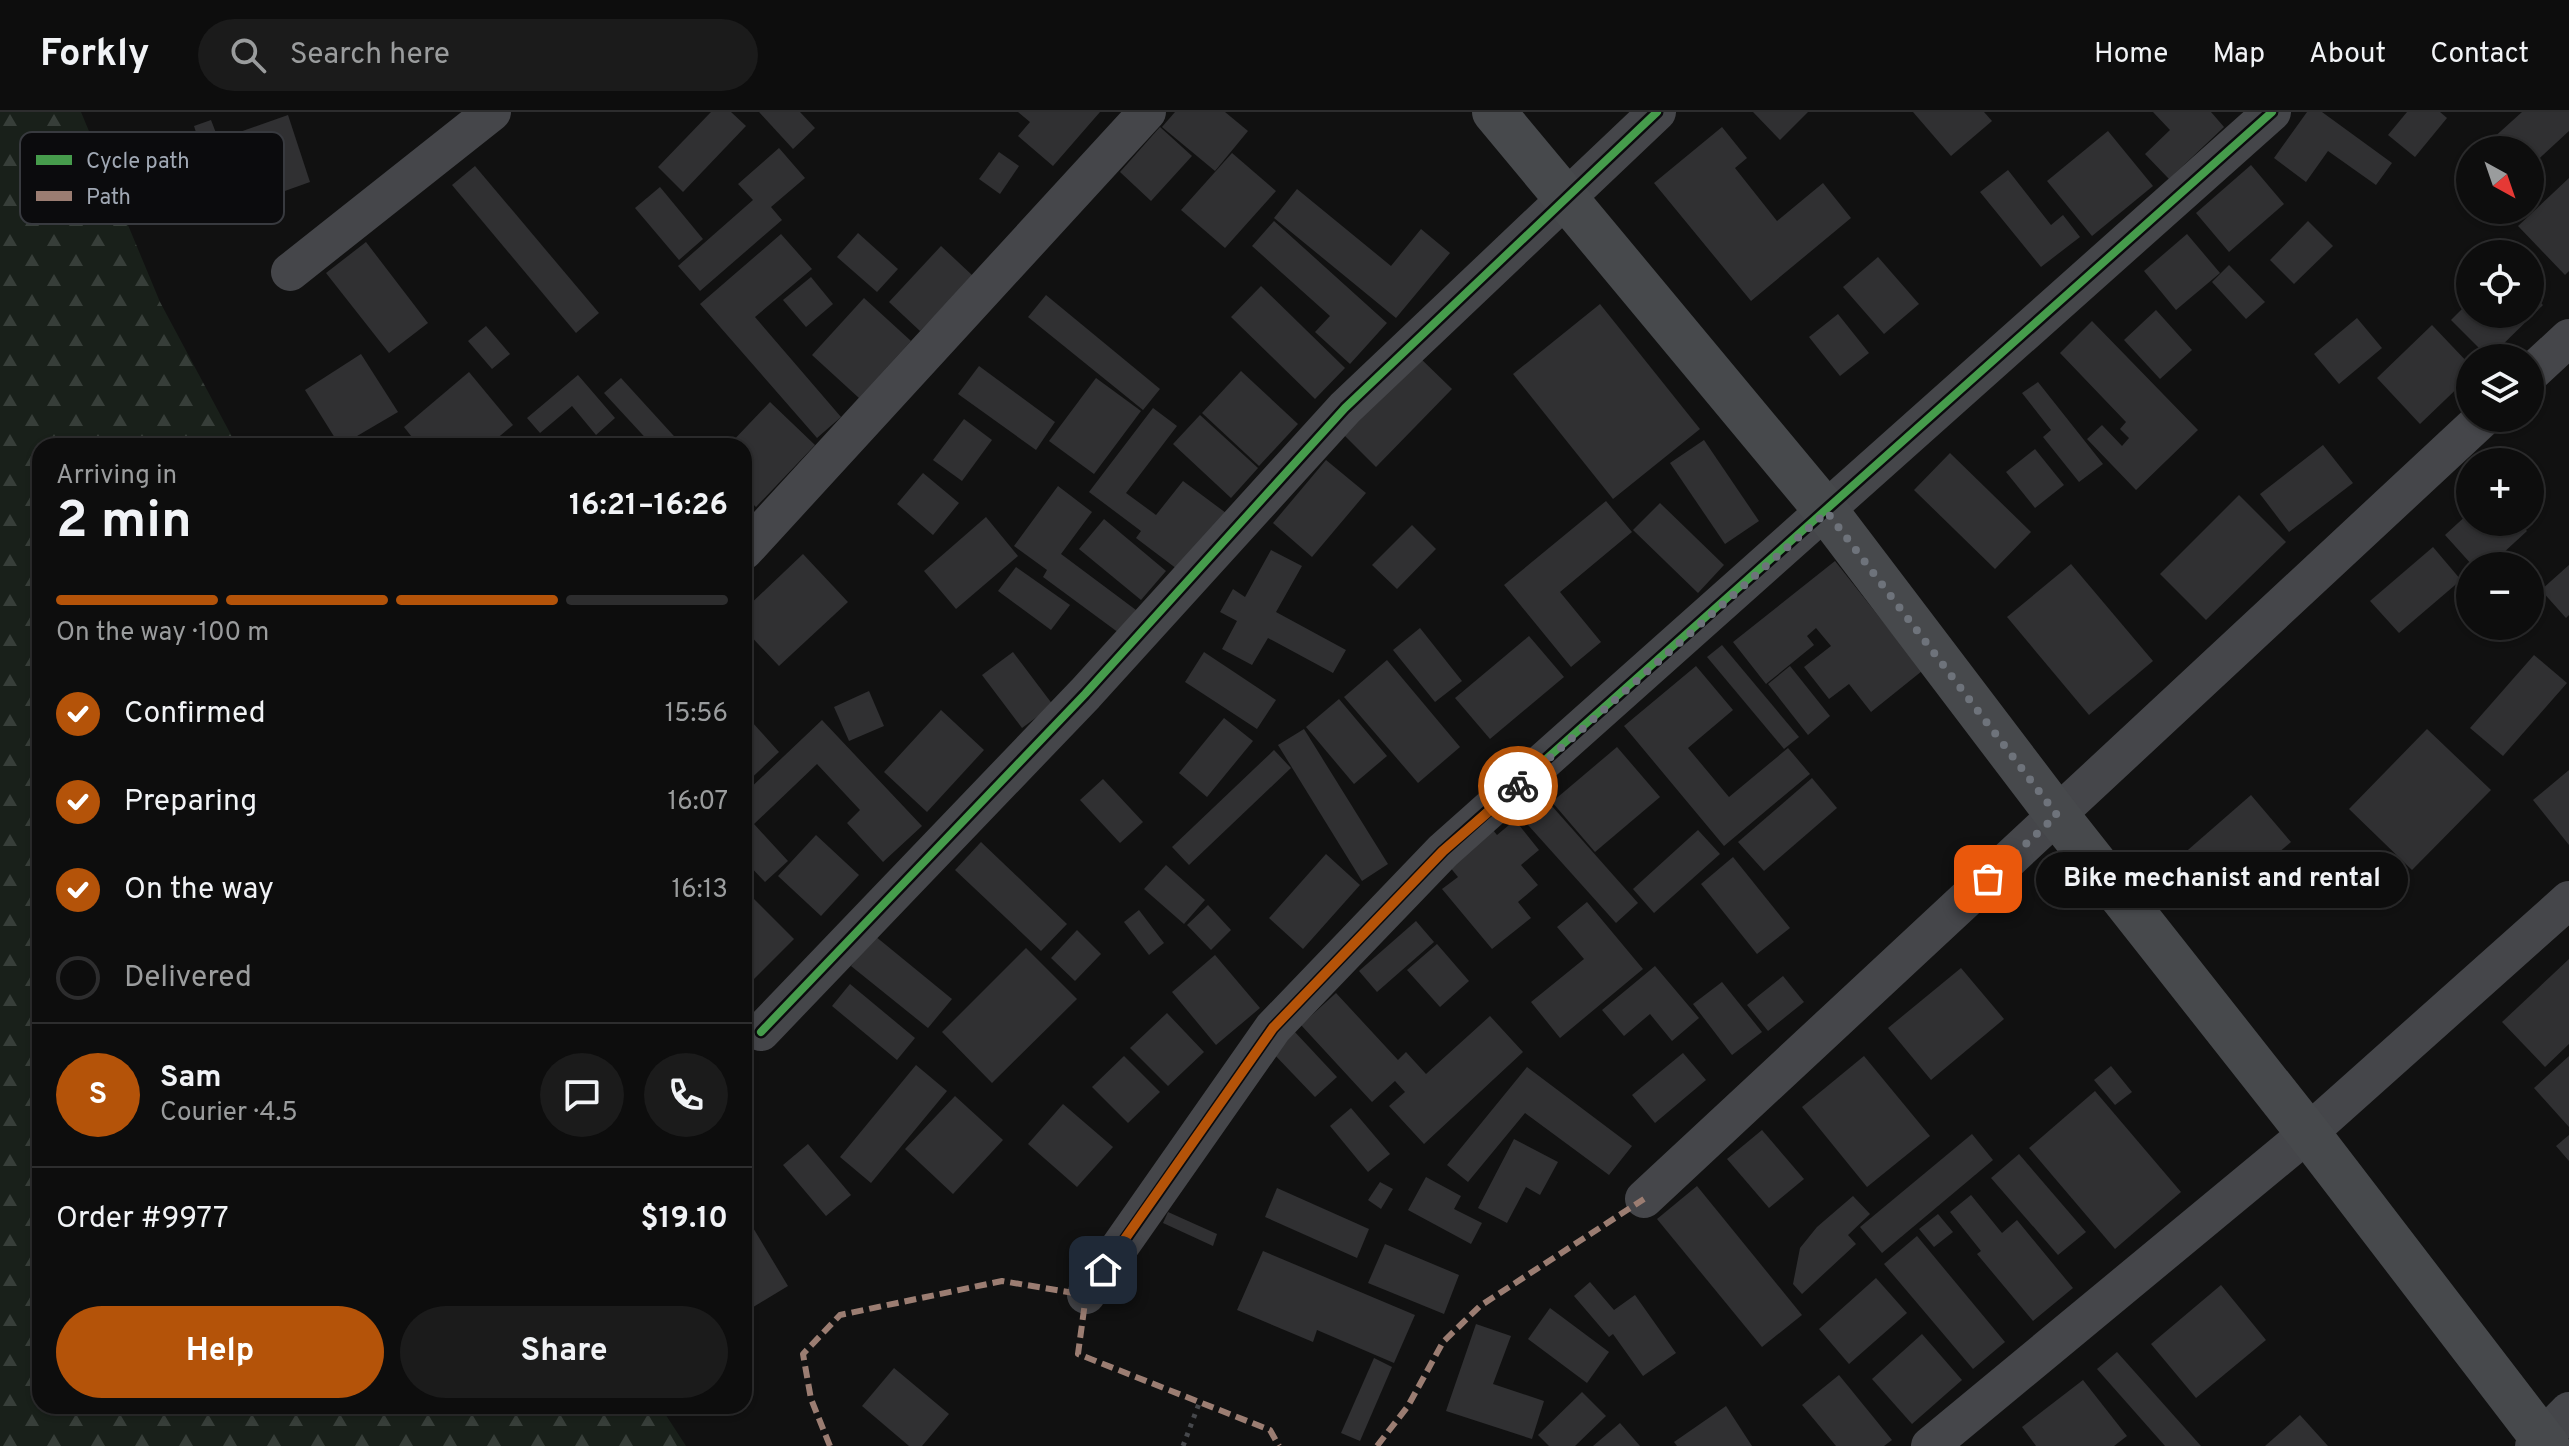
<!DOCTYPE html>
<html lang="en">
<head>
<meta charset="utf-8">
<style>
	:root { --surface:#0d0d0d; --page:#1b1b1b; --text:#f1f3f6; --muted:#9a9c9d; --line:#2d2d2e; --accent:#b45309 }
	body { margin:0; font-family:Overpass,sans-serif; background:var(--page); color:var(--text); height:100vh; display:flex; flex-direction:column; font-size:30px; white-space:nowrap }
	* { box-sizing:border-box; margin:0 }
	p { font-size:26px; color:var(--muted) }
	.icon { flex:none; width:44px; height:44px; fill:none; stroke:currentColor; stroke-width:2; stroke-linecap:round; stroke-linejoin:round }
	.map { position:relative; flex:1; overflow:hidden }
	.details { position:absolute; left:32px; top:326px; width:720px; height:976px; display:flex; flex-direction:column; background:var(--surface); border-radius:24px; box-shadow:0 2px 6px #0004,0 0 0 2px var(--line) }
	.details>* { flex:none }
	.needle { width:52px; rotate:140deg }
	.controls { position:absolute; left:2456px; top:24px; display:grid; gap:16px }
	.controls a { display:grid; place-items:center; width:88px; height:88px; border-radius:50%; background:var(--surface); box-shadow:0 2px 6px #0004,0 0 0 2px var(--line); font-size:40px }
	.pin { position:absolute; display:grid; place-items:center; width:68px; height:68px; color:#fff; margin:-34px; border-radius:16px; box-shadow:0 4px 12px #0006 }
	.courier { position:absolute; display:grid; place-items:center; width:80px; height:80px; margin:-40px; border:6px solid #b45309; border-radius:50%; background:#fff; color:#222; box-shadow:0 2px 10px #0007 }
	.bubble { position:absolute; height:56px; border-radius:28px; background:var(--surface); box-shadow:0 2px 6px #0004,0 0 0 2px var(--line); font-size:26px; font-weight:700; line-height:56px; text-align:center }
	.overview em { font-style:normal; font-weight:700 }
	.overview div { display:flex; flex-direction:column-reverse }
	.overview { display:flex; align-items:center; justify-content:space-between; height:136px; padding:0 24px }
	h1 { font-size:52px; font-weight:700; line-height:60px }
	.bar { display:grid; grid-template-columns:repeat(4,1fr); gap:12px 8px; align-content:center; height:96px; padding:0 24px }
	.bar i { height:10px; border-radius:6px; background:var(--line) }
	.bar .current { background:var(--accent) }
	.bar p { grid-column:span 4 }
	.line { display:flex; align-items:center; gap:20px; padding:0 24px; border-top:2px solid var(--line) }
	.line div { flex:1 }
	.round { display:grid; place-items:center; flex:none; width:84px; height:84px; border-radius:42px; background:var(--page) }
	ol { padding:0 24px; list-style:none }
	li { display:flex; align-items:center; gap:24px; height:88px }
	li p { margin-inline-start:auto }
	li .icon { padding:8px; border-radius:50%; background:var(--accent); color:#fff; stroke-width:4 }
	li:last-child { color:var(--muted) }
	li i { width:44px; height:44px; border:4px solid var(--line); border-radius:50% }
	.action { display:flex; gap:16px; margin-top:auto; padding:16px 24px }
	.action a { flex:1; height:92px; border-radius:48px; background:var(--accent); color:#fff; font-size:32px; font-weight:700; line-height:92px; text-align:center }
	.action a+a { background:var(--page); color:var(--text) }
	header { display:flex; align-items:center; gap:48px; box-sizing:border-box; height:112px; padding:0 40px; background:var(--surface); border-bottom:2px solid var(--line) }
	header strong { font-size:38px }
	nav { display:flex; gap:44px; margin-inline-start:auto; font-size:28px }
	.search { width:560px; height:72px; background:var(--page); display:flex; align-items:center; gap:20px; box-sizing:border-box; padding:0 28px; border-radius:44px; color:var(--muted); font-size:30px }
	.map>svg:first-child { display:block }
</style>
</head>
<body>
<header>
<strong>Forkly</strong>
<div class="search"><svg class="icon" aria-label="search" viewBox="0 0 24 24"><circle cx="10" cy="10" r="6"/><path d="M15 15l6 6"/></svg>Search here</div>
<nav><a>Home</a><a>Map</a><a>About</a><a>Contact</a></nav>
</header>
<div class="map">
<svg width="2569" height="1334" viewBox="0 0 2569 1334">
	<defs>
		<pattern id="forest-firs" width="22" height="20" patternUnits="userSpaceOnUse" patternTransform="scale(2)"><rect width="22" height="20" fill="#19201a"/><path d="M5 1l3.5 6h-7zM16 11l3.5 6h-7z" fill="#373e39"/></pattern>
	</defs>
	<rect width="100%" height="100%" fill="#111"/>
	<polygon fill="url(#forest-firs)" points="0,0 81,0 160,190 237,334 40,334 40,1294 660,1294 686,1334 0,1334"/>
	<g fill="#303032">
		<polygon points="711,0 731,0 746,14 683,80 658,55"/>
		<polygon points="759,0 800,0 815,16 793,37"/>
		<polygon points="1018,0 1100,0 1053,54 1018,24 1030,10"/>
		<polygon points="1175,0 1225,0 1248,19 1215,59 1162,15"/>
		<polygon points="1753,0 1808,0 1780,28"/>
		<polygon points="1913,0 1984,0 1992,9 1951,44"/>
		<polygon points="2153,0 2211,0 2224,15 2169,67 2145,42 2170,18"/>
		<polygon points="2307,0 2322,0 2392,51 2376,73 2328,39 2306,70 2274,46"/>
		<polygon points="2407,0 2440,0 2447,6 2415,45 2388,23"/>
		<polygon points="2522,0 2569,0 2569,19 2530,55 2530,38 2480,38"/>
		<polygon points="288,3 310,70 240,95 217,28"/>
		<polygon points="211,8 216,21 198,27 194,14"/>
		<polygon points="1160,15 1192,44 1151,89 1120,60"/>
		<polygon points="1722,15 1747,46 1735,56 1777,109 1823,71 1851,106 1751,189 1654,71"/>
		<polygon points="2108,19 2153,74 2092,124 2047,69"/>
		<polygon points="779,36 805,66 771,95 782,108 700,179 678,154 753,88 738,72"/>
		<polygon points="999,40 1019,54 1000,82 979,67"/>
		<polygon points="1232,41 1276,79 1225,136 1181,98"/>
		<polygon points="2251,53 2284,92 2229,140 2196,101"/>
		<polygon points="475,54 599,201 576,221 452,73"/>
		<polygon points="2008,58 2051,113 2063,103 2080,125 2041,155 1980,80"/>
		<polygon points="2569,66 2569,159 2565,163 2518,114"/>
		<polygon points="660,75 703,127 679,148 635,96"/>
		<polygon points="1297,77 1391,154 1421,117 1450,141 1396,206 1274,106"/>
		<polygon points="1274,109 1387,211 1350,252 1315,220 1330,204 1252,134"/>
		<polygon points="2308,109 2333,134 2294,172 2270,148"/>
		<polygon points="858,121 898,157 877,180 837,145"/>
		<polygon points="781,122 812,157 755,205 841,305 817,326 700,192"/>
		<polygon points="2187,122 2220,161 2176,198 2144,159"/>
		<polygon points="366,130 428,211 389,241 326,161"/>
		<polygon points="941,134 973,164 920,219 889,190"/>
		<polygon points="1878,145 1919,192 1884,222 1843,175"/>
		<polygon points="2229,153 2265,190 2246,207 2212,170"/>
		<polygon points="811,165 833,192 806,215 783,188"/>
		<polygon points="1261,174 1345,256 1315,287 1231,205"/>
		<polygon points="2530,180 2543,193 2489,246 2451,208 2470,189 2470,202 2530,202"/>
		<polygon points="1046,183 1160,277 1143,298 1028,205"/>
		<polygon points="864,186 911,229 859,286 812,243"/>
		<polygon points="1600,192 1700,317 1613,387 1513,262"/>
		<polygon points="2156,198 2192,238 2160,267 2124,228"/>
		<polygon points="1838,202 1869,241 1840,264 1809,225"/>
		<polygon points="2357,206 2382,236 2339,272 2314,242"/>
		<polygon points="2092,209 2198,318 2136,378 2087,327 2102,313 2122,334 2129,326 2120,317 2126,310 2060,241"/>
		<polygon points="2432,213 2470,253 2470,264 2420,312 2377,266"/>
		<polygon points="486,214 510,242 492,257 468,229"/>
		<polygon points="361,242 398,300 340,334 305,278"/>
		<polygon points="1417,243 1452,277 1376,355 1341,320"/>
		<polygon points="979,254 1055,310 1036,338 958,282"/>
		<polygon points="1241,259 1298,312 1259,354 1202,301"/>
		<polygon points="469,260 513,313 488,334 419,334 404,315"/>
		<polygon points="578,263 615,306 596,323 572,294 540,321 527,306"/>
		<polygon points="621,266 683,334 653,334 604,281"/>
		<polygon points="1096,266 1141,299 1094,362 1049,329"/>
		<polygon points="2038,270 2103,352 2079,370 2043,325 2051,318 2022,281"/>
		<polygon points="770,290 815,333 756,395 744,384 744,334 728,334"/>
		<polygon points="1153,296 1177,314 1126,381 1156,403 1183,369 1226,401 1181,460 1136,426 1141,419 1089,380"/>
		<polygon points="1200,303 1258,356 1231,386 1173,332"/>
		<polygon points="964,307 992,328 962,369 933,348"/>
		<polygon points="1704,328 1759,409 1725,432 1670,351"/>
		<polygon points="2323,333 2353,371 2289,420 2260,382"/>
		<polygon points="2035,337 2064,373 2035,396 2006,360"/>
		<polygon points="1950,341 2031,420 1995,457 1914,378"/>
		<polygon points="1326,348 1366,381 1312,445 1273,411"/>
		<polygon points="923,361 959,391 933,423 897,392"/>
		<polygon points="1058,374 1092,400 1061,442 1136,498 1119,521 1043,465 1047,458 1014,434"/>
		<polygon points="2239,383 2286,430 2206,508 2160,462"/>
		<polygon points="1606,389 1632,420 1560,480 1601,530 1571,555 1504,473"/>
		<polygon points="1660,391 1724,453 1698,481 1633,418"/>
		<polygon points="2470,400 2470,410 2519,410 2527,419 2489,454 2473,454 2445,423"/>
		<polygon points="986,405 1018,444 956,497 924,459"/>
		<polygon points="1104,407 1166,459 1141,488 1079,437"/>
		<polygon points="1412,413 1436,437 1397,477 1372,453"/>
		<polygon points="2433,435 2461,468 2399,521 2370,489"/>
		<polygon points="1271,438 1302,454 1276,500 1346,538 1333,561 1268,526 1252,553 1222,537 1237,509 1220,500 1233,477 1245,485"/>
		<polygon points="803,442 848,490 779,554 744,517 744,498"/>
		<polygon points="1835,449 1922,559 1871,600 1849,572 1829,587 1804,555 1831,534 1816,516 1807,524 1814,533 1766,572 1733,530"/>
		<polygon points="2071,452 2153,549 2089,603 2007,505"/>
		<polygon points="2569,453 2569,503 2566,506 2541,478"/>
		<polygon points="1016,455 1070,493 1051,518 998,479"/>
		<polygon points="1420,516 1462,569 1435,590 1393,538"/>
		<polygon points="1529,524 1564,565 1490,627 1455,586"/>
		<polygon points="1722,533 1799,625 1784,637 1707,545"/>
		<polygon points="1013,540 1053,593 1022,616 982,563"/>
		<polygon points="1204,540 1276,588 1257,617 1185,570"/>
		<polygon points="2534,543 2567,571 2503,644 2470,616"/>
		<polygon points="1387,548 1460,635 1418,671 1344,585"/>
		<polygon points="1696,554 1733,598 1688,636 1729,685 1788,636 1810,662 1724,734 1624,614"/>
		<polygon points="1790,554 1830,604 1808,623 1768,572"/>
		<polygon points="869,579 884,614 849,629 834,595"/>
		<polygon points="1339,587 1387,644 1354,672 1306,615"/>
		<polygon points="941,598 984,638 927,700 884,660"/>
		<polygon points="1224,606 1253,629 1207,685 1179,661"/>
		<polygon points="822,608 922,714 883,750 847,711 860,698 817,652 754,712 788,749 765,770 744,748 744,682"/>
		<polygon points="752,610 779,640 744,673 744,618"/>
		<polygon points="1304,617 1388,752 1362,769 1278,633"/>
		<polygon points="2427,617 2491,678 2412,758 2349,697"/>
		<polygon points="1617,635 1660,685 1595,740 1552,690"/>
		<polygon points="1274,638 1291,656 1189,753 1172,735"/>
		<polygon points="2569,658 2569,733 2533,688"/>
		<polygon points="1812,666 1837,696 1764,759 1738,730"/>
		<polygon points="1103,667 1143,710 1120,731 1080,688"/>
		<polygon points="2251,683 2291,730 2221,790 2181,744"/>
		<polygon points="1551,693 1638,791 1616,811 1528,713"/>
		<polygon points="1515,708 1539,738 1521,753 1538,773 1518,790 1531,806 1492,837 1442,777 1458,765 1449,754 1493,718 1497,723"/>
		<polygon points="1698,718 1720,742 1654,801 1633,777"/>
		<polygon points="816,723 859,763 821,804 778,764"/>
		<polygon points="981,730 1067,812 1041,839 955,758"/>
		<polygon points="1326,742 1360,773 1303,837 1269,806"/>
		<polygon points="1733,745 1790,816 1757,842 1701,772"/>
		<polygon points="1166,753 1205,788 1184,812 1144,777"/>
		<polygon points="751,784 794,827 744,877 744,791"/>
		<polygon points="1587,790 1643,857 1560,926 1531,890 1584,847 1557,815"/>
		<polygon points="1208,793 1231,818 1211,838 1187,813"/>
		<polygon points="1139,798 1164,831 1149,843 1124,810"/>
		<polygon points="1416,809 1434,830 1377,880 1359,859"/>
		<polygon points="1077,818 1101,842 1075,869 1051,846"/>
		<polygon points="875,824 952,887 928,916 851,854"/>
		<polygon points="1437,832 1469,869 1440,895 1407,858"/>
		<polygon points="1026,836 1077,887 992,971 942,920"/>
		<polygon points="1215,843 1260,896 1216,933 1172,880"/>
		<polygon points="2569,847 2569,932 2545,955 2502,910"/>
		<polygon points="1655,854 1699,906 1672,929 1650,902 1624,924 1602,898"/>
		<polygon points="1961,856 2004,907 1931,968 1888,916"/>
		<polygon points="1783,864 1804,890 1768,919 1747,893"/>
		<polygon points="1722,870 1762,920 1732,943 1693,892"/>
		<polygon points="850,872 915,926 897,948 832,894"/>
		<polygon points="1336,881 1398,948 1406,940 1426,962 1490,904 1523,940 1424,1032 1389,994 1405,980 1395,969 1372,990 1301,913"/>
		<polygon points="1167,901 1204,940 1168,974 1130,936"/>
		<polygon points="1293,918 1337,965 1315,985 1271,939"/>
		<polygon points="1683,941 1706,968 1655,1011 1632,983"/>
		<polygon points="1124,944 1160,980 1128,1011 1092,975"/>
		<polygon points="1864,944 1930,1024 1867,1075 1802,995"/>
		<polygon points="2569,944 2569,1015 2534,976"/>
		<polygon points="916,953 947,979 871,1071 840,1045"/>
		<polygon points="2111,954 2132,980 2115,993 2094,968"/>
		<polygon points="1527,955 1632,1034 1609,1063 1525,1001 1468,1070 1447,1053"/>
		<polygon points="2095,979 2181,1080 2115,1137 2029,1036"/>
		<polygon points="955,984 1003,1028 953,1082 905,1037"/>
		<polygon points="1063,992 1113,1035 1077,1075 1028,1032"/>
		<polygon points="1351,996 1390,1042 1368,1060 1330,1014"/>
		<polygon points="1762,1018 1804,1067 1769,1096 1727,1047"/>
		<polygon points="1972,1022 1993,1048 1882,1141 1860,1115"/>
		<polygon points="2569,1023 2569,1049 2556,1034"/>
		<polygon points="1514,1027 1558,1050 1540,1083 1526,1075 1507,1111 1478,1096"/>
		<polygon points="808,1032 851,1083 826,1104 783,1053"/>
		<polygon points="2019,1042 2086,1120 2058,1143 1991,1066"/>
		<polygon points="1426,1065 1461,1084 1454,1097 1482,1111 1471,1132 1408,1098"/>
		<polygon points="1380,1070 1393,1077 1381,1097 1368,1088"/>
		<polygon points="1697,1074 1802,1203 1762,1235 1657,1107"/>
		<polygon points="1277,1076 1369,1117 1357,1146 1265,1105"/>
		<polygon points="1971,1083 2002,1121 2017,1108 2073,1176 2033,1209 1977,1142 1981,1139 1950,1100"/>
		<polygon points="1853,1084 1870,1102 1848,1123 1856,1132 1802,1182 1793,1172 1800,1136 1817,1115"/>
		<polygon points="1168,1100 1217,1122 1213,1134 1163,1111"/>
		<polygon points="1938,1102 1953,1120 1934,1135 1919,1117"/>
		<polygon points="746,1104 788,1174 750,1197 744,1187"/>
		<polygon points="1917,1124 2005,1230 1973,1257 1884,1152"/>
		<polygon points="1385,1132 1459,1163 1444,1202 1368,1171"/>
		<polygon points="1263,1139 1415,1203 1394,1251 1317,1218 1313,1230 1237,1198"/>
		<polygon points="1876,1166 1907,1201 1849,1252 1819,1217"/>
		<polygon points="1590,1170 1614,1198 1635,1183 1676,1241 1643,1264 1613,1222 1609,1225 1574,1184"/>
		<polygon points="2221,1173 2266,1228 2196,1286 2151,1232"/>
		<polygon points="1550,1196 1609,1240 1587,1271 1528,1227"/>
		<polygon points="1476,1212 1511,1224 1493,1272 1544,1289 1532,1327 1446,1299"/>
		<polygon points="1922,1222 1962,1268 1912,1312 1872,1267"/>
		<polygon points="2117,1240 2201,1334 2165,1334 2097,1257"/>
		<polygon points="1374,1246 1392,1255 1360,1329 1341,1321"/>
		<polygon points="894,1256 949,1302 922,1334 909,1334 862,1294"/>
		<polygon points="1839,1263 1892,1328 1884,1334 1836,1334 1802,1293"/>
		<polygon points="2083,1268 2127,1324 2114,1334 2036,1334 2022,1315"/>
		<polygon points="1582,1280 1606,1304 1575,1334 1549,1334 1538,1323"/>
		<polygon points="1726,1294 1752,1334 1677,1334 1674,1330"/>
		<polygon points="2300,1303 2328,1334 2265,1334"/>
		<polygon points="1620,1311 1640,1334 1593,1334"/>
	</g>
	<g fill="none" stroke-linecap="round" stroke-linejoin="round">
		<polyline stroke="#46484c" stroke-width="5" stroke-dasharray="4 6" stroke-linecap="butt" points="1183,1334 1200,1289"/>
		<g stroke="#45464a" stroke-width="38">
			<polyline points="290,160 492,0"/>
			<polyline points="2530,262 2569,226"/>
			<polyline points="744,439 1147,0"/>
			<polyline points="761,920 1085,582 1345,296 1657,0"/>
			<polyline points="1644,1087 2483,306"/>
			<polyline points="1086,1183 1273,916 1443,739 2272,0"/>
			<polyline points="1930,1334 2308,1021 2569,788"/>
			<polyline points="2534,1334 2569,1299"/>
		</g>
		<polyline stroke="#47494c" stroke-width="44" points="1494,0 1827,400 2057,703 2308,1021 2548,1334"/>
		<g stroke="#9b7d72" stroke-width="6" stroke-dasharray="12 6" stroke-linecap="butt">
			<polyline points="830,1334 811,1287 803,1242 840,1203 1002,1169 1086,1183 1078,1242 1270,1318 1279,1334"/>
			<polyline points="1377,1334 1408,1294 1443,1230 1480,1194 1644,1087"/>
		</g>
		<g stroke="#0b0b0d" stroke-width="13">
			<g id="cycleway">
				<polyline points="761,920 1085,582 1345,296 1657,0"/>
				<polyline points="1086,1183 1273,916 1443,739 2272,0"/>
			</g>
		</g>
		<use href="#cycleway" stroke="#469c4c" stroke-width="8"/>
	</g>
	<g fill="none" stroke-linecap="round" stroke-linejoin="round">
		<polyline stroke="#6e737b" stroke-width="8" stroke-dasharray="0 14.4" points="1518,674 1827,400 2057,703 1988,767"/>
		<polyline stroke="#b45309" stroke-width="10" points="1103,1158 1273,916 1443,739 1518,674"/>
	</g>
	<rect x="20" y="20" width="264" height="92" rx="12" fill="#0b0b0d" stroke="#383a3f" stroke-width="2"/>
	<rect x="36" y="43" width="36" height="10" fill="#469c4c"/>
	<rect x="36" y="79" width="36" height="10" fill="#9b7d72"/>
	<g font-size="22" fill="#a0a8b4">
		<text x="86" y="56">Cycle path</text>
		<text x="86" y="92">Path</text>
	</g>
</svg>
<div class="controls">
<a><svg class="needle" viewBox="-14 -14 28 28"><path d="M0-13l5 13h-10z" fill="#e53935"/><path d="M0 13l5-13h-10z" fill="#9a9c9d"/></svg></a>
<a><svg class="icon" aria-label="locate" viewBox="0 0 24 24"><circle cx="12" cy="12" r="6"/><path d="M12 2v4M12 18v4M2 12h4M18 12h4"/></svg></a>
<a><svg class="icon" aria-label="layers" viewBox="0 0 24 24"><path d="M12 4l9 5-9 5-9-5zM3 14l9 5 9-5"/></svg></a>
<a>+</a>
<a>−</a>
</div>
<div class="pin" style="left:1988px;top:767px;background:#ea580c"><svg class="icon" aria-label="bag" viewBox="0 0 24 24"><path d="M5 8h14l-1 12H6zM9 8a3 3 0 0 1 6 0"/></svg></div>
<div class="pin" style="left:1103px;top:1158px;background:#1f2937"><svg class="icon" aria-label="home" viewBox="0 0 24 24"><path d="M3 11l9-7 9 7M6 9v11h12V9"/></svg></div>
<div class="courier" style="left:1518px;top:674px"><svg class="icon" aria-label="bike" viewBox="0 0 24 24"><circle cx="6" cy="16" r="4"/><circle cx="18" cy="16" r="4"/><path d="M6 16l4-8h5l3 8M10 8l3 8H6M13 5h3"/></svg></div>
<div class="bubble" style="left:2036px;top:740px;width:372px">Bike mechanist and rental</div>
<section class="details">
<div class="overview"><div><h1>2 min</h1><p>Arriving in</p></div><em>16:21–16:26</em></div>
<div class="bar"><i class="current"></i><i class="current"></i><i class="current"></i><i></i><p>On the way · 100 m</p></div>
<ol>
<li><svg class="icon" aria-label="check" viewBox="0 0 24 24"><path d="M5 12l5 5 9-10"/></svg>Confirmed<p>15:56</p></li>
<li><svg class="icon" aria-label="check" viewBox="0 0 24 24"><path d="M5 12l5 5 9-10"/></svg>Preparing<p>16:07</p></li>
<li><svg class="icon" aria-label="check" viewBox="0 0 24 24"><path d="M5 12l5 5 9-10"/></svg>On the way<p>16:13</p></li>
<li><i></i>Delivered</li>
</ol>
<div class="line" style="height:144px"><b class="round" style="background:var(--accent);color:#fff">S</b><div><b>Sam</b><p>Courier · 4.5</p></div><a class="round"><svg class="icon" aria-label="chat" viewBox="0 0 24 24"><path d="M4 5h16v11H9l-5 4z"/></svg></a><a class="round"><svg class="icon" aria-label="phone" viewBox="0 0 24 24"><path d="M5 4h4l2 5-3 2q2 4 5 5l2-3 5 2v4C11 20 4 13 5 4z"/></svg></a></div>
<div class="line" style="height:104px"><div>Order #9977</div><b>$19.10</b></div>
<div class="action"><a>Help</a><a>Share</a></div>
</section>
</div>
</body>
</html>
